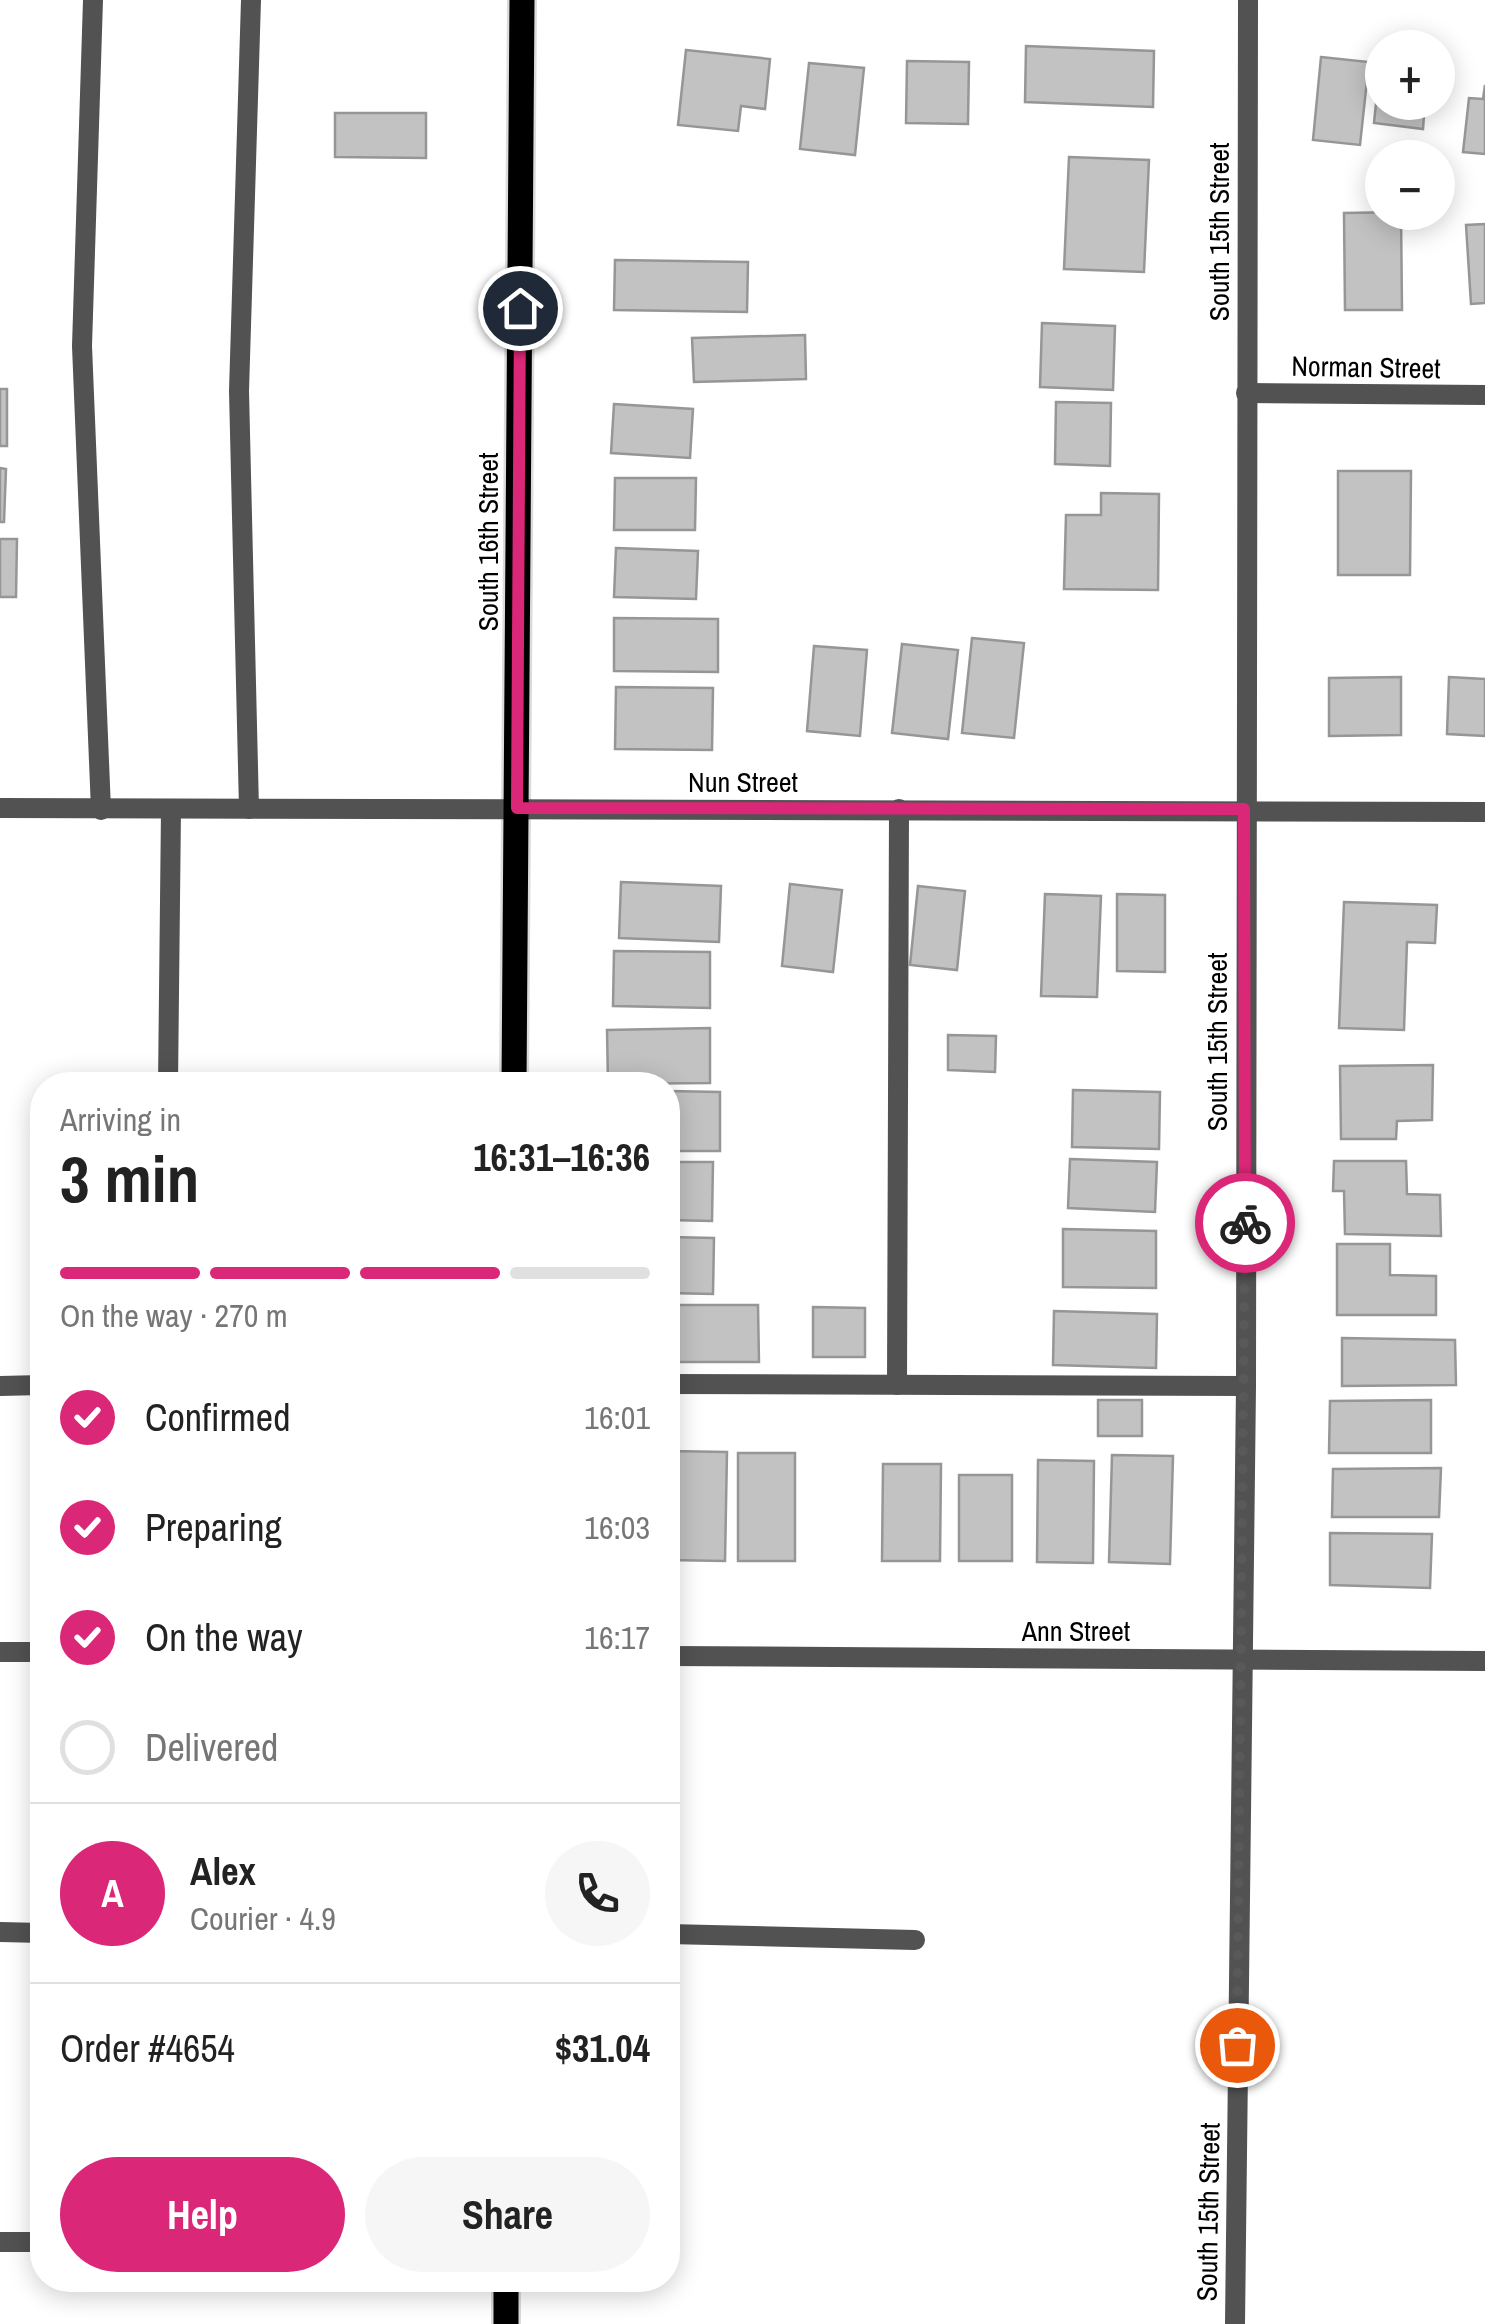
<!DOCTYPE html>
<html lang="en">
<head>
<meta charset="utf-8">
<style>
	:root { --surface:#fff; --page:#f6f6f6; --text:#222; --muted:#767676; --line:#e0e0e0; --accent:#db2777 }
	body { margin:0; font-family:"Archivo Narrow",sans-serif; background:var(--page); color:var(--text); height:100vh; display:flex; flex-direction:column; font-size:38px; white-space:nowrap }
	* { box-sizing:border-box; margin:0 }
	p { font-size:32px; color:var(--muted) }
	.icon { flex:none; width:55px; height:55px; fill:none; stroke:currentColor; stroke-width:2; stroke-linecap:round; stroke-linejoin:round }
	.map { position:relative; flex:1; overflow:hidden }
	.details { position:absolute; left:30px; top:1072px; width:650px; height:1220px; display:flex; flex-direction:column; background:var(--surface); border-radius:40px; box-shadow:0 5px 25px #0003 }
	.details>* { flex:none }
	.controls { position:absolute; left:1365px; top:30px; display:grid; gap:20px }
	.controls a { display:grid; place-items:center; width:90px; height:90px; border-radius:50%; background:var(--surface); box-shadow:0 5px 25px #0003; font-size:50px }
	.pin { position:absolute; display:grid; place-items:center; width:85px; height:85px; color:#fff; margin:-42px; border:5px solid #fff; border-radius:50%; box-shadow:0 2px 10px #0007 }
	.courier { position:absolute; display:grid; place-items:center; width:100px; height:100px; margin:-50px; border:8px solid #db2777; border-radius:50%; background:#fff; color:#222; box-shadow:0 2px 12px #0007 }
	.headline em { font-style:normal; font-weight:700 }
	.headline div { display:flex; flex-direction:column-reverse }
	.headline { display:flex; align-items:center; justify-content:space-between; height:170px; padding:0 30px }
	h1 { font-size:65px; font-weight:700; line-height:75px }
	.bar { display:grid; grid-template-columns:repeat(4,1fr); gap:15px 10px; align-content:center; height:120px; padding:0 30px }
	.bar i { height:12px; border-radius:8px; background:var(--line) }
	.bar .on { background:var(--accent) }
	.bar p { grid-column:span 4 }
	.line { display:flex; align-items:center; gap:25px; padding:0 30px; border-top:2px solid var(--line) }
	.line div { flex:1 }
	.round { display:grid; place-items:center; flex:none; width:105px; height:105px; border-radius:52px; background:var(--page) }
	ol { padding:0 30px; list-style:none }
	li { display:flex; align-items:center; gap:30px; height:110px }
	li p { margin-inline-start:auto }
	li .icon { padding:10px; border-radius:50%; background:var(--accent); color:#fff; stroke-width:4 }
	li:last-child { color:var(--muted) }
	li i { width:55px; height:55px; border:5px solid var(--line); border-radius:50% }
	.cta { display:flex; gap:20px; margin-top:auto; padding:20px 30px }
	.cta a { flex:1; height:115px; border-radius:60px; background:var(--accent); color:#fff; font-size:40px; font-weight:700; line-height:115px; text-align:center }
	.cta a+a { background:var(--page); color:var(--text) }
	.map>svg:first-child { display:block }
</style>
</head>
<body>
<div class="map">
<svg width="1485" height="2324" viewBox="0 0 1485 2324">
	<rect width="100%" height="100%" fill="#fff"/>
	<g fill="#c2c2c2" stroke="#969696" stroke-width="2.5">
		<polygon points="1382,45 1409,48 1382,48 1382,102 1425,102 1423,129 1374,123"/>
		<polygon points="1026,46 1154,51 1153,107 1025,102"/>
		<polygon points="686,50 770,59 765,109 741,106 738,131 678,125"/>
		<polygon points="1321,57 1369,62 1360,145 1313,140"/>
		<polygon points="907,61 969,62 968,124 906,123"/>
		<polygon points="809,63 864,68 855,155 800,149"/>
		<polygon points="1485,85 1485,154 1463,152 1469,98 1483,99"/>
		<polygon points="335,113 426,113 426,158 335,157"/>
		<polygon points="1069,157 1149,160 1144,272 1064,269"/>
		<polygon points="1401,212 1402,310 1345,310 1344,213"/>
		<polygon points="1485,224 1485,303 1471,304 1466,225"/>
		<polygon points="615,260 748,262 747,312 614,310"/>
		<polygon points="1042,323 1115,326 1113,390 1040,387"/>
		<polygon points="805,335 806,379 694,382 692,338"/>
		<rect x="0" y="389" width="7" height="57"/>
		<polygon points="1056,402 1111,403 1110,466 1055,464"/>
		<polygon points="614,404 693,409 690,458 611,453"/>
		<polygon points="0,468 6,469 4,522 0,522"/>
		<polygon points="1338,471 1411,471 1410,575 1338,575"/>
		<polygon points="615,478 696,478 695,530 614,530"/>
		<polygon points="1101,493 1159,494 1158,590 1064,589 1066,515 1101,515"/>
		<polygon points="0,539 17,539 16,597 0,597"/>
		<polygon points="616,548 698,551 696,599 614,597"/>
		<polygon points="614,618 718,619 718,672 614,671"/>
		<polygon points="972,638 1024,643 1014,738 962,733"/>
		<polygon points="902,644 958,650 948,739 892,733"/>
		<polygon points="814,646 867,650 860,736 807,731"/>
		<polygon points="1401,677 1401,735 1329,736 1329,678"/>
		<polygon points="1449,677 1485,679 1485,736 1447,734"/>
		<polygon points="616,687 713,688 712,750 615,749"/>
		<polygon points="621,882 721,886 719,942 619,938"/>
		<polygon points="790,884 842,890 833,972 782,966"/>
		<polygon points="918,886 965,891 957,970 910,965"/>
		<polygon points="1045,894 1101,896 1097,997 1041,996"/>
		<polygon points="1117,894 1165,895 1165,972 1117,971"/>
		<polygon points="1344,902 1437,905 1435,943 1407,942 1404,1030 1339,1028"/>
		<polygon points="614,951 710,952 710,1008 613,1006"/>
		<polygon points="710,1028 710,1083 608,1084 607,1030"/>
		<polygon points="948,1035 996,1036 995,1072 948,1070"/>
		<polygon points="1433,1065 1432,1120 1397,1121 1396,1139 1341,1139 1340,1066"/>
		<polygon points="1073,1090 1160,1092 1159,1149 1072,1147"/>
		<polygon points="668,1091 720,1092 720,1151 668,1151"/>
		<polygon points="1070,1159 1157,1162 1155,1212 1068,1208"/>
		<polygon points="1334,1161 1406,1161 1407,1194 1440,1195 1441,1236 1345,1234 1344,1191 1333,1191"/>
		<polygon points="668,1162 713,1162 712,1221 668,1220"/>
		<polygon points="1063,1229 1156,1231 1156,1288 1063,1287"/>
		<polygon points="668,1237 714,1238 713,1294 668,1293"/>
		<polygon points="1337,1244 1390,1244 1390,1275 1436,1276 1436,1315 1337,1315"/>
		<polygon points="668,1305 758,1305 759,1362 668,1362"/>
		<polygon points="813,1307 865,1308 865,1357 813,1357"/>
		<polygon points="1054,1311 1157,1314 1156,1368 1053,1365"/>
		<polygon points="1342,1338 1455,1340 1456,1385 1342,1386"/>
		<rect x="1098" y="1400" width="44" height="36"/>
		<polygon points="1431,1400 1431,1453 1329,1453 1330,1401"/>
		<polygon points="669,1451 727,1452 725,1561 668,1560"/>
		<rect x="738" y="1453" width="57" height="108"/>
		<polygon points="1112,1455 1173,1456 1170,1564 1109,1562"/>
		<polygon points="1038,1460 1094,1461 1093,1563 1037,1562"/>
		<polygon points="883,1464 941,1464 940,1561 882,1561"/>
		<polygon points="1441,1468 1439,1517 1332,1517 1333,1469"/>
		<rect x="959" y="1475" width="53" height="86"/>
		<polygon points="1330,1533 1432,1534 1430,1588 1330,1585"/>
	</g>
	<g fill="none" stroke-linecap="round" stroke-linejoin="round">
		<g stroke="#dbdbdb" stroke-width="30">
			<g id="primary">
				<polyline points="514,1085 522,0"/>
				<polyline points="506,2324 506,2280"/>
			</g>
		</g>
		<g stroke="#525252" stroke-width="20">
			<polyline points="93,0 82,346 101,810"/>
			<polyline points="249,809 239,391 251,0"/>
			<polyline points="168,1085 171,809"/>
			<polyline points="668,1384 1246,1386"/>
			<polyline points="897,1385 899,809"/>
			<polyline points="0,1386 42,1385"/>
			<polyline points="0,1932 42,1933"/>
			<polyline points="668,1934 915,1940"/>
			<polyline points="0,2242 42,2242"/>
		</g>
		<g stroke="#525252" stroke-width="20">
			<polyline points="1246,393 1485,395"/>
			<polyline points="0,808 1485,812"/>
			<polyline points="0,1652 42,1652"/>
			<polyline points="668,1656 1485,1661"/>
			<polyline points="1235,2324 1246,1386 1248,0"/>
		</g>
		<use href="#primary" stroke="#000" stroke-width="25"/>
	</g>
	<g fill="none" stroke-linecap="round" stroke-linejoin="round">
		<polyline stroke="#595959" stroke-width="10" stroke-dasharray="0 18" points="1237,2045 1245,1223"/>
		<polyline stroke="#db2777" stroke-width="12" points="520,308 517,808 1244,809 1245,1223"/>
	</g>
	<g text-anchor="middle" stroke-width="8" stroke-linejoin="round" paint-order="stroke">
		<g font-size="28" fill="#000" stroke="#fff">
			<text transform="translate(1219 232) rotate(-90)" y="10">South 15th Street</text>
			<text transform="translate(1366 367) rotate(1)" y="10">Norman Street</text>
			<text transform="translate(488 542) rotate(-90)" y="10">South 16th Street</text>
			<text x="743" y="792">Nun Street</text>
			<text transform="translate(1217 1042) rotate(-90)" y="10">South 15th Street</text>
			<text x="1076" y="1641">Ann Street</text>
			<text transform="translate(1208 2212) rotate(-89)" y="10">South 15th Street</text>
		</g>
	</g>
</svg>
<div class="controls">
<a>+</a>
<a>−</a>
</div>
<div class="pin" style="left:1237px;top:2045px;background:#ea580c"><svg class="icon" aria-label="bag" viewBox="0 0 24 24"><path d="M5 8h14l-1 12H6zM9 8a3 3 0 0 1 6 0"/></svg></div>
<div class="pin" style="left:520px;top:308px;background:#1f2937"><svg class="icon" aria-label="home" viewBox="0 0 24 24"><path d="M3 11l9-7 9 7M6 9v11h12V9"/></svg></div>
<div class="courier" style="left:1245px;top:1223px"><svg class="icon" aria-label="bike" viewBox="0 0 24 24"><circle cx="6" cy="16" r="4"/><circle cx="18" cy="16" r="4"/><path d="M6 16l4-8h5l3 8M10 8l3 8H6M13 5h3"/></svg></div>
<section class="details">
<div class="headline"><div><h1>3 min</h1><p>Arriving in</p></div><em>16:31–16:36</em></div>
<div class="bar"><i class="on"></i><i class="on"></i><i class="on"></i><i></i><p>On the way · 270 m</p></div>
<ol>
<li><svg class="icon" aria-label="check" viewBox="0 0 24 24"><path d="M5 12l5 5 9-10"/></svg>Confirmed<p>16:01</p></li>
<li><svg class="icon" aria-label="check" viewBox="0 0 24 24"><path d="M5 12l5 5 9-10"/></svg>Preparing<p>16:03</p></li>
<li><svg class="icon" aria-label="check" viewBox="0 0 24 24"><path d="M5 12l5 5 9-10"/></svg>On the way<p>16:17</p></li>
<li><i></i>Delivered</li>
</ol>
<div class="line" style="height:180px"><b class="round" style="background:var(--accent);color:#fff">A</b><div><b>Alex</b><p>Courier · 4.9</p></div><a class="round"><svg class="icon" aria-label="phone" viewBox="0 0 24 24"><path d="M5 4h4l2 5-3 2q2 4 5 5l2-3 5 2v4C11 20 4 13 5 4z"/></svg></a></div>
<div class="line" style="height:130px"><div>Order #4654</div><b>$31.04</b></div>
<div class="cta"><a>Help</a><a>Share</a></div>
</section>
</div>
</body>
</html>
